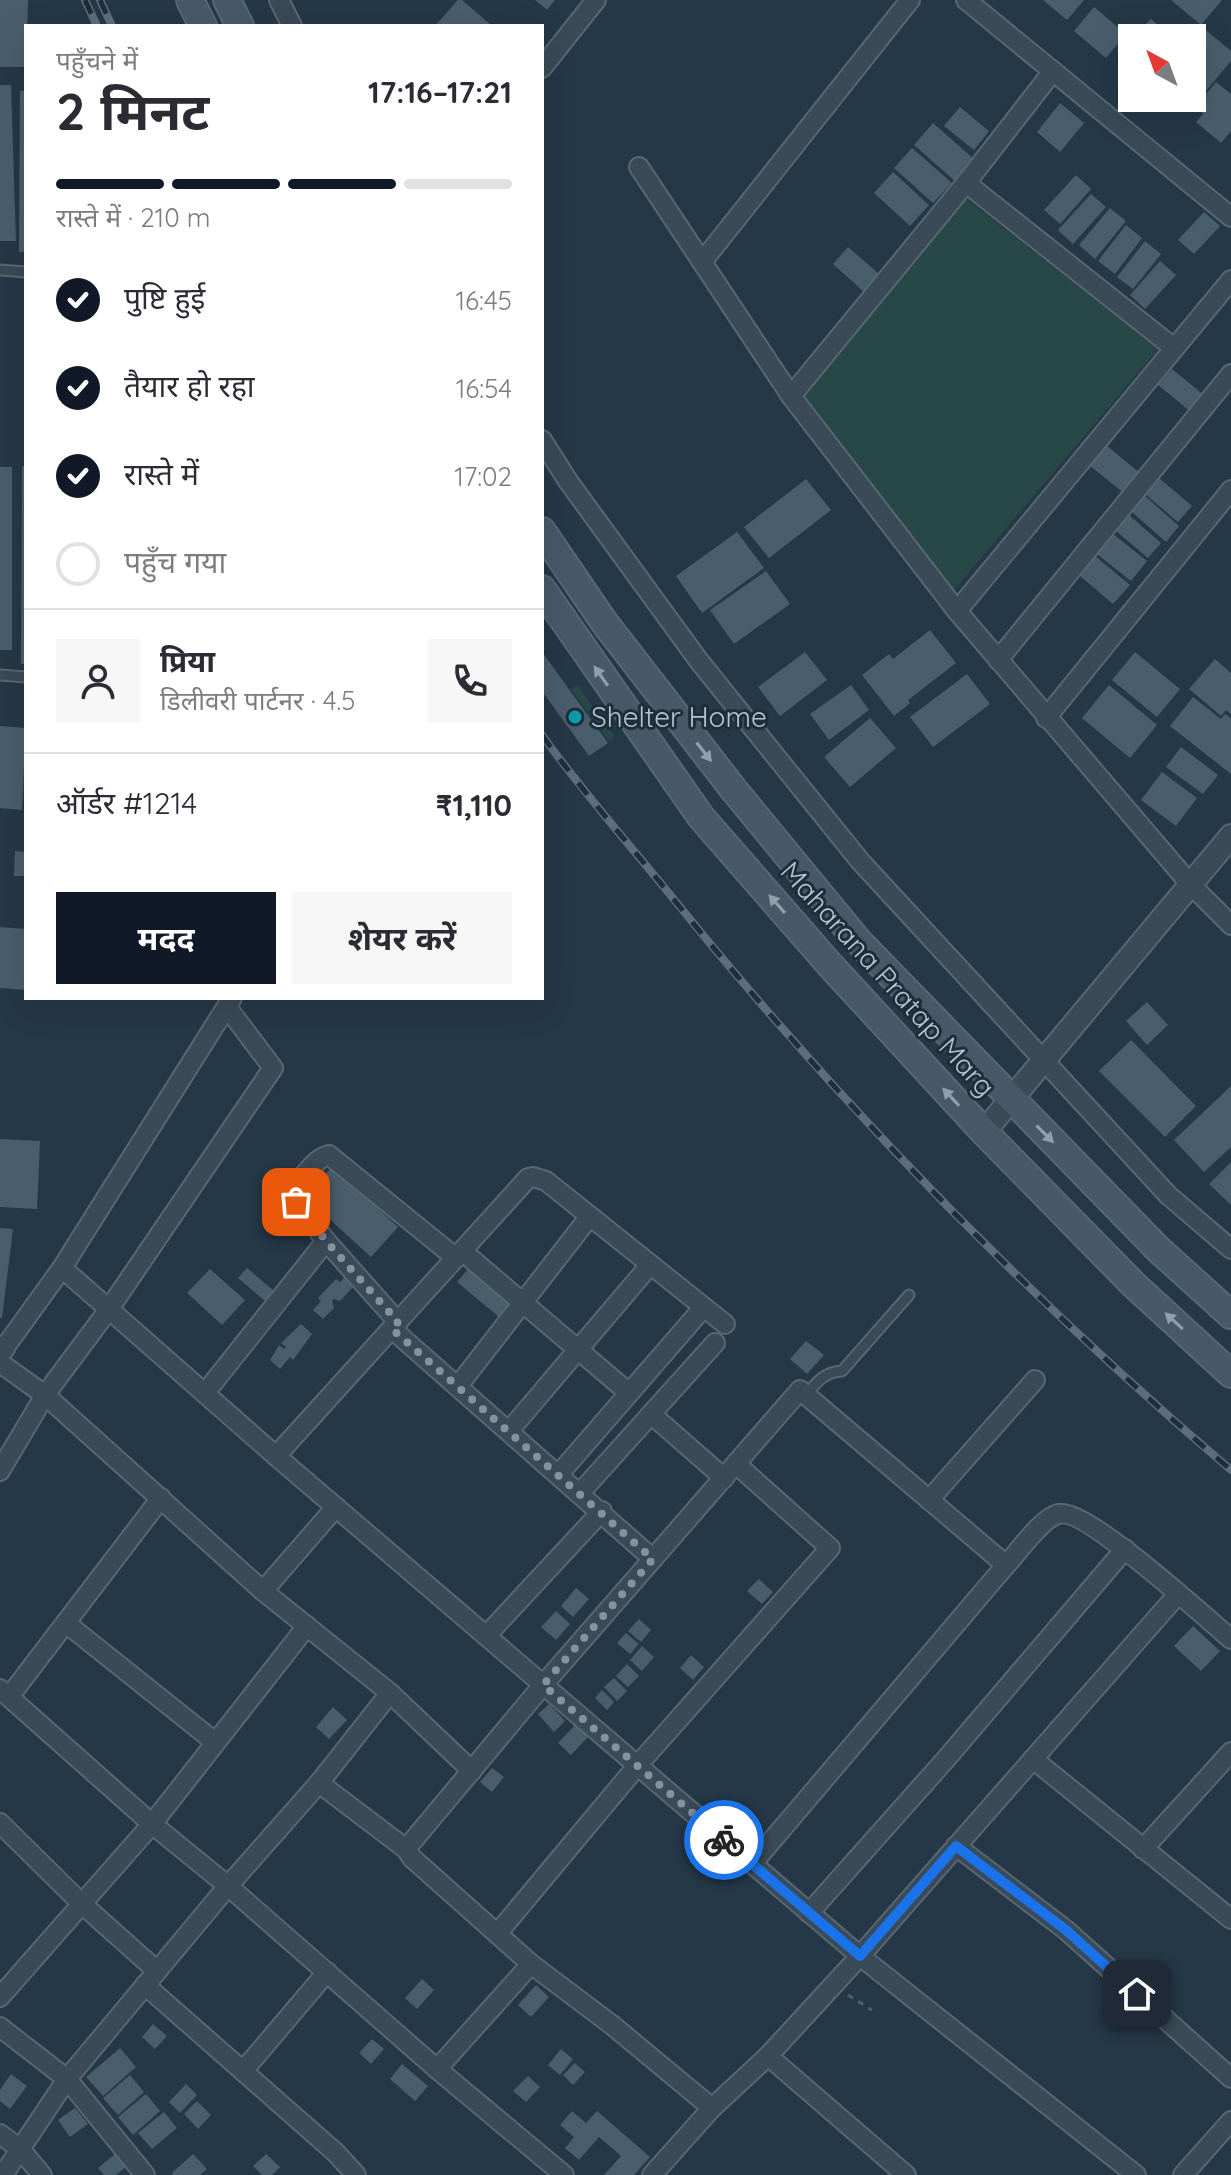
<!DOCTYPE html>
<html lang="hi">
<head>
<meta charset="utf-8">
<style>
	:root { --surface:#fff; --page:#f7f7f7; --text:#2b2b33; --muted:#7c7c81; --line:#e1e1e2; --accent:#111827 }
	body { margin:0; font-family:Quicksand,"Noto Sans Devanagari",sans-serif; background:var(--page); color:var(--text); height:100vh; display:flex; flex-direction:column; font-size:30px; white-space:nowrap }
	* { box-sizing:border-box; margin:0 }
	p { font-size:26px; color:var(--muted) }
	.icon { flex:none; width:44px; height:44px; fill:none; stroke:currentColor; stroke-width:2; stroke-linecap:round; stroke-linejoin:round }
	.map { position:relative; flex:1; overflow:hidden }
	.drawer { position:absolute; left:24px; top:24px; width:520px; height:976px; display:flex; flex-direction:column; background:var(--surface); border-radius:0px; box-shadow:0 8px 32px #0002 }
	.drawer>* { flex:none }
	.needle { width:52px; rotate:319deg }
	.tools { position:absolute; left:1118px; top:24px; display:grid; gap:16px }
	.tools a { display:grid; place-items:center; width:88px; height:88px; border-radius:0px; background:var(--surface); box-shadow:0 8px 32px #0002; font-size:40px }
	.pin { position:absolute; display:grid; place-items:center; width:68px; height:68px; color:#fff; margin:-34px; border-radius:16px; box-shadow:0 4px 12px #0006 }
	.courier { position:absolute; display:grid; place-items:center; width:80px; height:80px; margin:-40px; border:6px solid #1a73e8; border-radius:50%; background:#fff; color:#222; box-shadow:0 2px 10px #0007 }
	.overview em { font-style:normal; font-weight:700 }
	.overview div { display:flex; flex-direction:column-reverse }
	.overview { display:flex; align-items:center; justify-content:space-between; height:136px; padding:0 32px }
	h1 { font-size:52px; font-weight:700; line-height:60px }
	.bar { display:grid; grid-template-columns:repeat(4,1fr); gap:12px 8px; align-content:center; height:96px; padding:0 32px }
	.bar i { height:10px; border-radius:6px; background:var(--line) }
	.bar .on { background:var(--accent) }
	.bar p { grid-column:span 4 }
	.line { display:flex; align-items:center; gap:20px; padding:0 32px; border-top:2px solid var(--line) }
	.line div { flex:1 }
	.round { display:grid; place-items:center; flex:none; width:84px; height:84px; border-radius:0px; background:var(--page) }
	ol { padding:0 32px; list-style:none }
	li { display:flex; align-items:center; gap:24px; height:88px }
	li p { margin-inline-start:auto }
	li .icon { padding:8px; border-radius:50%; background:var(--accent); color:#fff; stroke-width:4 }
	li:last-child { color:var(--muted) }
	li i { width:44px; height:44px; border:4px solid var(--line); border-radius:50% }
	.primary-button { display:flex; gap:16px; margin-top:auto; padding:16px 32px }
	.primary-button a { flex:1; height:92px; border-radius:0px; background:var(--accent); color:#fff; font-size:32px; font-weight:700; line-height:92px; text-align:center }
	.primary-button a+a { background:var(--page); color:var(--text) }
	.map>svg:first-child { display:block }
</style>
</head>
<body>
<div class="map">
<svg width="1231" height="2175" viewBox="0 0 1231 2175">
	<rect width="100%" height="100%" fill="#253847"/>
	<g fill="#274847">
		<polygon points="964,197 1158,349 953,591 802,392"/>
		<polygon points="577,685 615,737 609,741 571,689"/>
	</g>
	<g fill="#495e6d">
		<polygon points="0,0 28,0 26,67 0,67"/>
		<polygon points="458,0 462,0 492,26 435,26"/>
		<polygon points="535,0 555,0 547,10"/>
		<polygon points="1043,0 1084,0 1067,20"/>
		<polygon points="1171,0 1222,0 1201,25"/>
		<polygon points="1094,7 1126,34 1106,58 1074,31"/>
		<polygon points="1151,19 1173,38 1132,38"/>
		<polygon points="1201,26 1231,51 1231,61 1205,92 1192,81 1192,37"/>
		<polygon points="1132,49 1132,72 1121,62"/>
		<polygon points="1216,82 1231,94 1231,131 1221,143 1196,122 1203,114 1195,107"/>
		<polygon points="0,85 11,85 16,241 0,241"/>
		<polygon points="20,91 26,91 26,252 19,252"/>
		<polygon points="1060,103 1084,123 1060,152 1037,132"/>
		<polygon points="960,107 989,131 974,150 944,126"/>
		<polygon points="933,123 975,160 956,182 914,145"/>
		<polygon points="912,148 952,183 933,203 894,168"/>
		<polygon points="893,172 929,205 910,226 874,193"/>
		<polygon points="1076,175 1091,189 1060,224 1044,210"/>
		<polygon points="1091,194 1106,207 1073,244 1058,230"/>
		<polygon points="1110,208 1126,221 1095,259 1079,245"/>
		<polygon points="1204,212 1220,226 1194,254 1178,240"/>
		<polygon points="1126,225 1142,238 1115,274 1098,261"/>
		<polygon points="1145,241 1161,254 1133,289 1117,277"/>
		<polygon points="848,247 879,274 864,292 833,264"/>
		<polygon points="1160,261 1176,275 1145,309 1130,295"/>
		<polygon points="1172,369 1205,396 1191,412 1158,385"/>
		<polygon points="1106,445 1141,474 1125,494 1089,465"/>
		<polygon points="22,466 26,466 26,664 21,664"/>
		<rect x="0" y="467" width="12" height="183"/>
		<polygon points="1159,478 1192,506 1178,522 1145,494"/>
		<polygon points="806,479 831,510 769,558 744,527"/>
		<polygon points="1145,496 1179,526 1166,542 1131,511"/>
		<polygon points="1129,515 1161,543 1148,558 1116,531"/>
		<polygon points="737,532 764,568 702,613 676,576"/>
		<polygon points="1113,534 1147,561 1131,581 1097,554"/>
		<polygon points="1095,556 1130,585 1113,604 1079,575"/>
		<polygon points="766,571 790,604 734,644 710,610"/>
		<polygon points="930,630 956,663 908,700 910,703 894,716 862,675 889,654 893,659"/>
		<polygon points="542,652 608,743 589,756 542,691"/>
		<polygon points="805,652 827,680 780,716 758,687"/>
		<polygon points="1135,652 1180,689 1157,717 1112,680"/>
		<polygon points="1215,659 1231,673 1231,714 1226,710 1221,716 1189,689"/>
		<polygon points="967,674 990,704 933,747 910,717"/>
		<polygon points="851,685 869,710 829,740 810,714"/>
		<polygon points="1109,685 1157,725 1130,758 1082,718"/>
		<polygon points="1193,697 1221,719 1225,714 1231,718 1231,774 1170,726"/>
		<polygon points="870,718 896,748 850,787 824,757"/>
		<polygon points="0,726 26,728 22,810 0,808"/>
		<polygon points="1181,747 1218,775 1203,794 1166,767"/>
		<polygon points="1162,772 1197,798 1176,826 1141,800"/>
		<polygon points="15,851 26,852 26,876 14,876"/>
		<polygon points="0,927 26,929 26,990 0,988"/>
		<polygon points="1147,1002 1168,1025 1147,1045 1126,1021"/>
		<polygon points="1131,1040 1196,1106 1165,1137 1099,1071"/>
		<polygon points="1231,1086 1231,1147 1204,1172 1174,1140"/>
		<polygon points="0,1139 40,1141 37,1209 0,1207"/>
		<polygon points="1231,1162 1231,1205 1209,1184"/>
		<polygon points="332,1167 398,1227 371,1257 305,1197"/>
		<polygon points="0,1228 13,1229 2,1318 0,1318"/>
		<polygon points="470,1267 518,1306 505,1322 457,1282"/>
		<polygon points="247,1268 274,1291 265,1301 238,1278"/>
		<polygon points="210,1269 245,1300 222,1325 187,1293"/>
		<polygon points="348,1274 357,1283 340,1301 334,1299 332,1301 334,1308 323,1319 313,1310 321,1301 318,1298 336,1279 340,1282"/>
		<polygon points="301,1324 312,1334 293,1360 290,1357 280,1369 270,1360 279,1345 284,1349 286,1347 281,1343"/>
		<polygon points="806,1341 824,1355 807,1374 790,1359"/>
		<polygon points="759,1579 773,1592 762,1604 747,1591"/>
		<polygon points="576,1588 589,1599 573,1617 561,1606"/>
		<polygon points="556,1611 570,1624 556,1640 541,1627"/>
		<polygon points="639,1619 651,1630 641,1642 628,1631"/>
		<polygon points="1193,1626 1220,1651 1201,1671 1174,1646"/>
		<polygon points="626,1633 639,1644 630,1654 617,1643"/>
		<polygon points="642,1646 654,1657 642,1671 630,1660"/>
		<polygon points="691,1655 704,1667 693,1680 680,1668"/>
		<polygon points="627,1664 639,1676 628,1687 616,1676"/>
		<polygon points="614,1678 627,1691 617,1701 604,1687"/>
		<polygon points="602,1690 614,1702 607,1710 595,1698"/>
		<polygon points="549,1704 565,1721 554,1732 538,1714"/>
		<polygon points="333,1707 347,1720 329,1739 316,1727"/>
		<polygon points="575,1725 588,1737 571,1755 558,1743"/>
		<polygon points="492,1768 504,1777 492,1792 480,1782"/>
		<polygon points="422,1979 434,1990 417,2009 405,1998"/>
		<polygon points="536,1985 549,1997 531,2017 518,2005"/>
		<polygon points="153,2024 167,2036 155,2049 142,2037"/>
		<polygon points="372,2039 384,2049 371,2064 359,2053"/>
		<polygon points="120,2048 136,2067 103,2096 86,2077"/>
		<polygon points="561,2049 573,2059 560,2075 548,2065"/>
		<polygon points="575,2063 585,2072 573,2085 563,2075"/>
		<polygon points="402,2064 428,2086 415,2101 390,2079"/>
		<polygon points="11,2074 27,2086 10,2109 0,2101 0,2090"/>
		<polygon points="130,2075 144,2092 118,2115 103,2098"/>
		<polygon points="528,2076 540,2087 526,2102 513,2091"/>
		<polygon points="186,2084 197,2095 180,2113 169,2102"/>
		<polygon points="146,2094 160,2111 133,2135 118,2117"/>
		<polygon points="197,2101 211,2115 198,2129 184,2114"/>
		<polygon points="75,2108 88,2124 70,2137 58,2120"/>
		<polygon points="572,2111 586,2123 597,2111 650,2157 634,2175 604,2175 621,2156 599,2137 579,2160 565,2148 574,2137 560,2125"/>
		<polygon points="164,2112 177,2128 152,2149 138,2133"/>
		<polygon points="116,2153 127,2166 116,2175 104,2175 98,2168"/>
		<polygon points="193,2154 207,2169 200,2175 173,2175 172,2173"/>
		<polygon points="266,2154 280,2167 272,2175 262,2175 253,2166"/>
	</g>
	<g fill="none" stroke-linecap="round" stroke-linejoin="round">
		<g stroke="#586773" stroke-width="13">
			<g id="service">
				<polyline points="0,270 26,272"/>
				<polyline points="0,675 26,677"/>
				<path d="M806,1395C817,1382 824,1372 842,1371L909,1295"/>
			</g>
		</g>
		<g stroke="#586773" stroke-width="22">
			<g id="minor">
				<polyline points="279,0 292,26"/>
				<polyline points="966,0 1231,217"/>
				<polyline points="542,68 596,0"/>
				<polyline points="639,167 791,396 957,611 1191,885 1231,925"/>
				<polyline points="966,183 1174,348"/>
				<polyline points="702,262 910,0"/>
				<polyline points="791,396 966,183 1053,71"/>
				<polyline points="542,440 568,481 699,661 860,861 1168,1195 1231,1249"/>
				<polyline points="957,611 1231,280"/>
				<polyline points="998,660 1231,374"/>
				<polyline points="1046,718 1231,490"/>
				<path d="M326,1241L292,1195V1191C302,1179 313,1159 329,1155L456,1258"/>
				<polyline points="462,1251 629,1393"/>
				<polyline points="62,1268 276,1456 860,1956 1136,2175"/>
				<polyline points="392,1329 653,1559"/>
				<polyline points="0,1354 62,1268 232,998"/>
				<polyline points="0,1363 45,1395 263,1591 390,1693 472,1771"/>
				<polyline points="458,1386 590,1216"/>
				<polyline points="205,1393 326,1241 398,1322"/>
				<polyline points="651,1414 724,1478"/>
				<polyline points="509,1431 650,1265"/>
				<polyline points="276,1456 528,1178 533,1177 546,1181 725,1324"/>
				<polyline points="0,1471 45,1395 109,1309 273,1068 227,1007"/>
				<polyline points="559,1474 703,1308"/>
				<polyline points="580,1493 715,1343"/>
				<polyline points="929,1500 1035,1380"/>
				<polyline points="263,1591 336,1507"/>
				<polyline points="67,1624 215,1742"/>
				<polyline points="486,1636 602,1511"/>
				<polyline points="0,1689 152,1824 228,1886 437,2069 564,2175"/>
				<polyline points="9,1697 161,1498"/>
				<polyline points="1033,1759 1231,1919"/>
				<polyline points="319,1783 406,1849"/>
				<polyline points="0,1823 82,1904 157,1971"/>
				<polyline points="956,1846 1066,1930 1231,2078"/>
				<polyline points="1143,1849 1231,1752"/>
				<path d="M752,1864L1006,1565C1019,1551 1041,1519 1058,1514C1084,1506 1206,1618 1231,1639"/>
				<polyline points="809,1913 946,1759 1125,1549"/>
				<polyline points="497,1934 637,1766 830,1548 736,1464"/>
				<polyline points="145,1985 336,2153 356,2175"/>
				<polyline points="0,1997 152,1824 307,1626"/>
				<polyline points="0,2027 67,2079 145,2175"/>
				<polyline points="768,2056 906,2175"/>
				<polyline points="437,2069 531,1964"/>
				<polyline points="243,2071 327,1972"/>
				<polyline points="712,2108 612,2025 531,1964 412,1858 406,1849 543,1685 800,1390 1006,1565"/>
				<polyline points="0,2134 20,2149 42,2175"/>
				<polyline points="3,2175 67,2079 228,1886 319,1783 390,1693"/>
				<polyline points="652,2175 712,2108 768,2056 860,1956 1178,1594"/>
				<polyline points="1183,2175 1231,2121"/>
			</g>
		</g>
		<g stroke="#586773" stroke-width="26">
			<g id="tertiary">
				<polyline points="984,1132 1231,836"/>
				<polyline points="0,1348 3,1348"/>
			</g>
		</g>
		<g stroke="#586773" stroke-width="30">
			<g id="secondary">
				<polyline points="190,0 203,26"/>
				<polyline points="227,0 240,26"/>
				<polyline points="542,531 604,622 734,790 859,942 1159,1250 1231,1315"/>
				<polyline points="542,589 701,817 830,965 984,1132 1133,1284 1231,1374"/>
			</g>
		</g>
		<polyline stroke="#486564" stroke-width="3" stroke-dasharray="6 6" stroke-linecap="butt" points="848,1995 872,2010"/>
		<use href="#service" stroke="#3a4a56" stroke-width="9"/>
		<use href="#minor" stroke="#3a4a56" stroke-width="18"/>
		<use href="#tertiary" stroke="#3a4a56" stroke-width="22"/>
		<use href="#secondary" stroke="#475969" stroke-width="26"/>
		<g stroke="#5c6e7d" stroke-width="8">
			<g id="rail">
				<polyline points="85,0 97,26"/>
				<polyline points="100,0 112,26"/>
				<path d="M542,735C579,787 622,836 663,886C833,1098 1024,1294 1231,1470"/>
			</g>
		</g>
		<use href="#rail" stroke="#1e2f3c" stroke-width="5" stroke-dasharray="15" stroke-linecap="butt"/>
	</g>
	<defs><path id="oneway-solid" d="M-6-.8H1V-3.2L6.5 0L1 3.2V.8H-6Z" transform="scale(2)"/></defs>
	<g fill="#909fab">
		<use href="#oneway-solid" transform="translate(601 676) rotate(-125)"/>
		<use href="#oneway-solid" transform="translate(704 752) rotate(52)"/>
		<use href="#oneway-solid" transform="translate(777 904) rotate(-131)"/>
		<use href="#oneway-solid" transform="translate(951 1097) rotate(-133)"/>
		<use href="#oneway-solid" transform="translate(1045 1134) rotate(45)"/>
		<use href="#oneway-solid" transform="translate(1174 1321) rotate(-137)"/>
	</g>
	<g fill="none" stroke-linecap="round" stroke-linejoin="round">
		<polyline stroke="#85939f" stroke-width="8" stroke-dasharray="0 14.4" points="296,1202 326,1241 398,1322 392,1329 653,1559 543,1685 724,1840"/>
		<polyline stroke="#1a73e8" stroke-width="10" points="724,1840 860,1956 956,1846 1066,1930 1137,1994"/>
	</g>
	<circle fill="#0f9aa8" stroke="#1e2f3c" stroke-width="3" cx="575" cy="717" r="8"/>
	<g text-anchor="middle" stroke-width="6" stroke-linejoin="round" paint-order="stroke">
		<g font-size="28" fill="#b8c4cf" stroke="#1e2f3c" text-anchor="start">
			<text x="591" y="727">Shelter Home</text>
		</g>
		<g font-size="28" fill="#b8c4cf" stroke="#1e2f3c">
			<text transform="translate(888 979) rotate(48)" y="10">Maharana Pratap Marg</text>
		</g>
	</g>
</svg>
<div class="tools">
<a><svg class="needle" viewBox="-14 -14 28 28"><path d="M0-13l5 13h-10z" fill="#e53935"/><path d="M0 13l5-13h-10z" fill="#7c7c81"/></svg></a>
</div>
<div class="pin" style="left:296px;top:1202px;background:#ea580c"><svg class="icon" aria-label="bag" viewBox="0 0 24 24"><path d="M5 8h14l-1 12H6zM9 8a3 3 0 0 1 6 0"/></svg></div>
<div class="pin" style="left:1137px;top:1994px;background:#1f2937"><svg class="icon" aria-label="home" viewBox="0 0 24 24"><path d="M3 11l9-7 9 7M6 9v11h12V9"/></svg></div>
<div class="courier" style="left:724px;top:1840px"><svg class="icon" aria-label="bike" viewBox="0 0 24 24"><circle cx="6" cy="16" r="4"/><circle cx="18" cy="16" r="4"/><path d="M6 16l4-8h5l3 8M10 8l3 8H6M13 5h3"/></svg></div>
<section class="drawer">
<div class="overview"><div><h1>2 मिनट</h1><p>पहुँचने में</p></div><em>17:16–17:21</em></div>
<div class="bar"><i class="on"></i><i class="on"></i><i class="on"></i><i></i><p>रास्ते में · 210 m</p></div>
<ol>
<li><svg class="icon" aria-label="check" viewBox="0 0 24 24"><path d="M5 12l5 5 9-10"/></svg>पुष्टि हुई<p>16:45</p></li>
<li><svg class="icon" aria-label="check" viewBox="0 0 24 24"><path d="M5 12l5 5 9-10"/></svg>तैयार हो रहा<p>16:54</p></li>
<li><svg class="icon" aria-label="check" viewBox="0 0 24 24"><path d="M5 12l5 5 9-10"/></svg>रास्ते में<p>17:02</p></li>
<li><i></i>पहुँच गया</li>
</ol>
<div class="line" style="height:144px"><a class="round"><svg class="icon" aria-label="person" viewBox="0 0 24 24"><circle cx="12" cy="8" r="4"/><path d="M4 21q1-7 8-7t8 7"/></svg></a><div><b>प्रिया</b><p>डिलीवरी पार्टनर · 4.5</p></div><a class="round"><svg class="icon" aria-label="phone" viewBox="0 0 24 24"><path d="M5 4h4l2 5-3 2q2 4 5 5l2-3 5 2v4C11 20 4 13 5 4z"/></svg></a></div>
<div class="line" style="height:104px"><div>ऑर्डर #1214</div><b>₹1,110</b></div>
<div class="primary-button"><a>मदद</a><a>शेयर करें</a></div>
</section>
</div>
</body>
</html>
